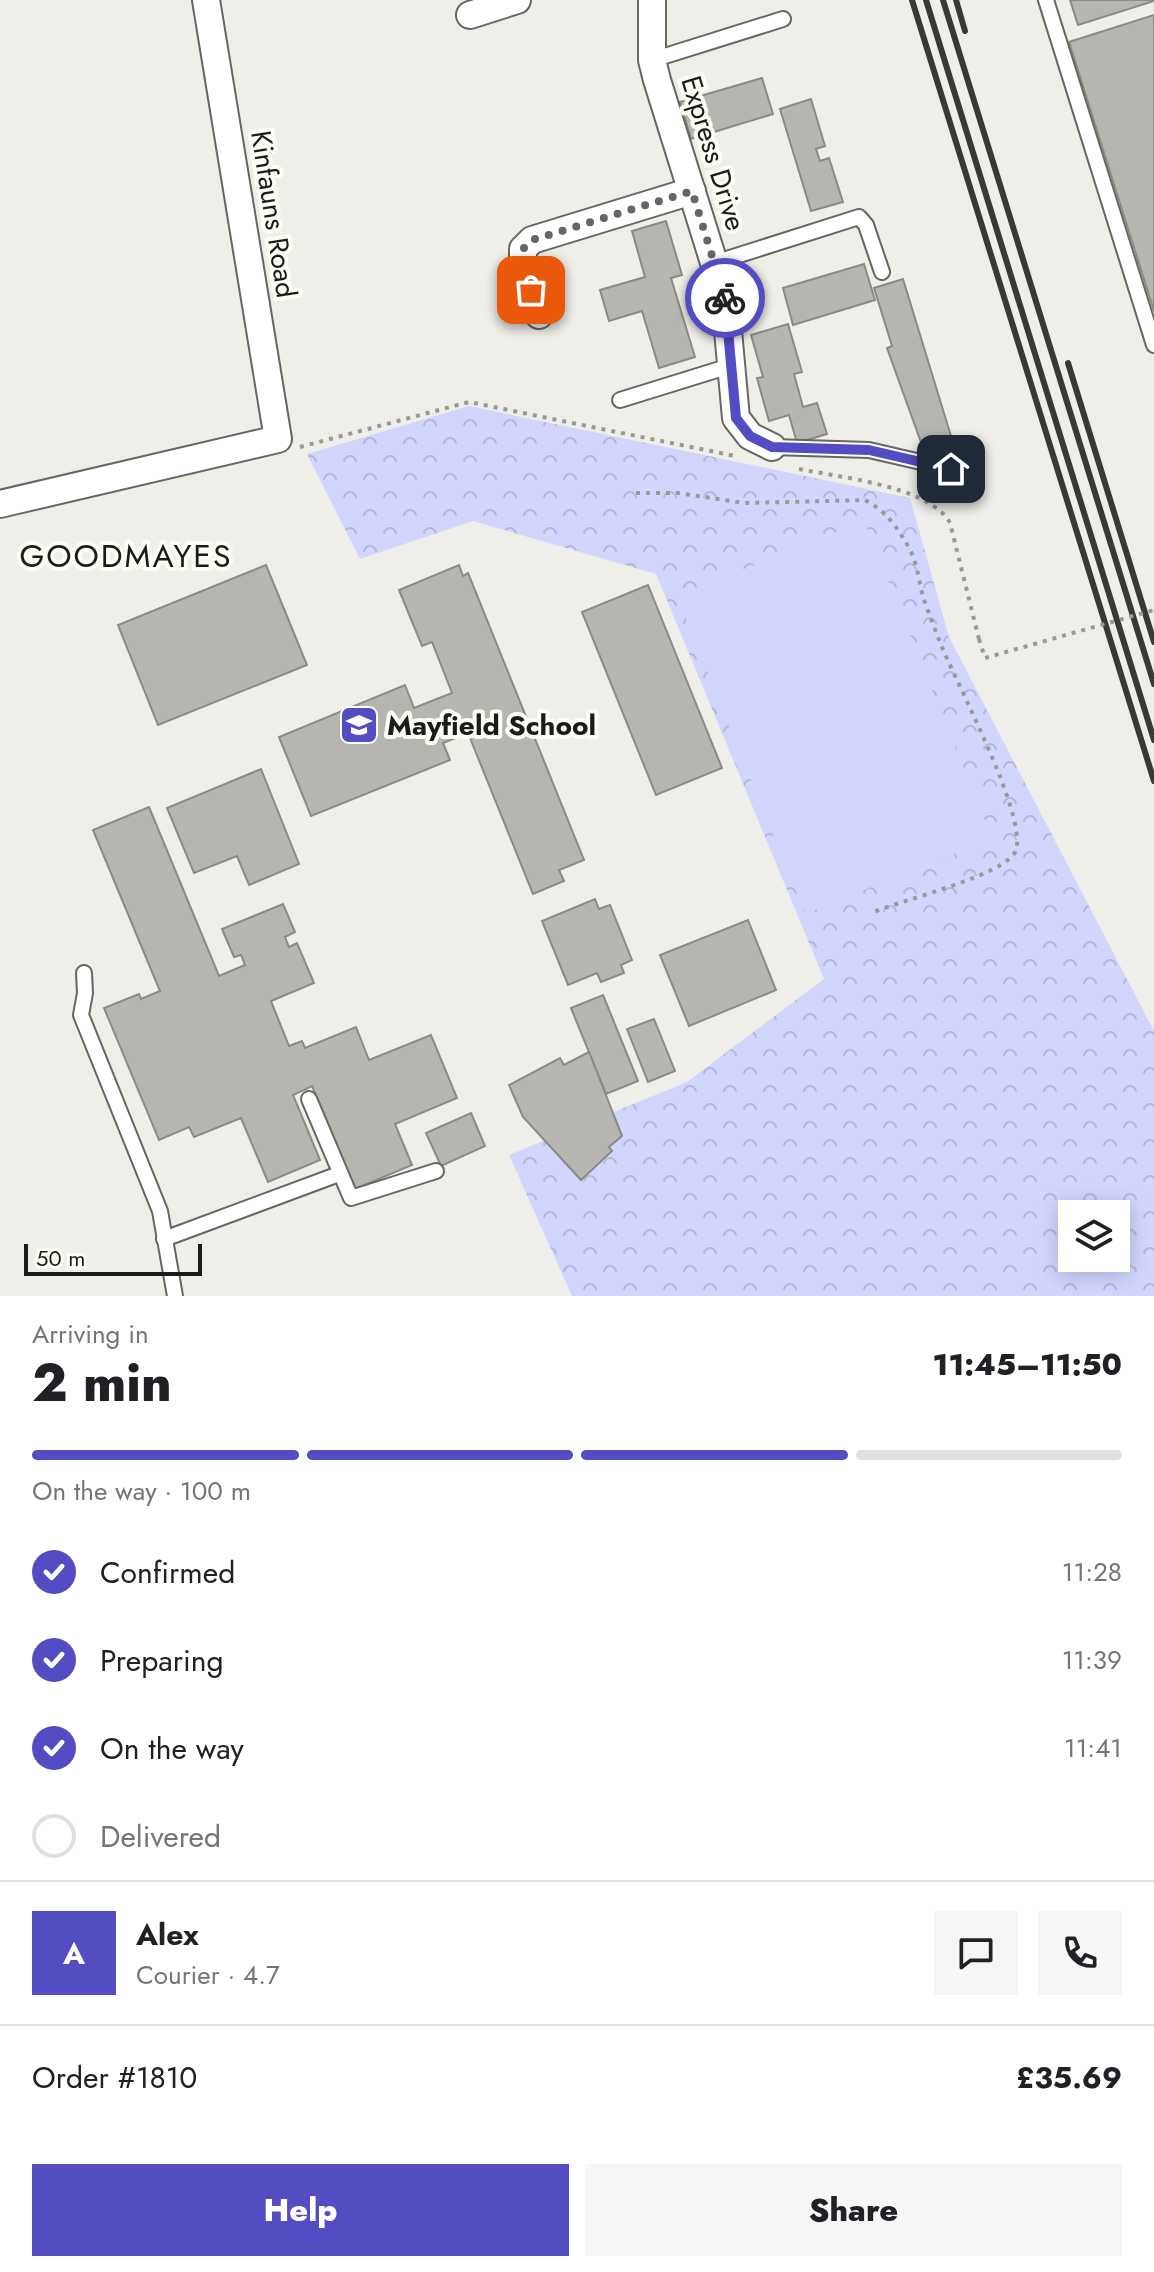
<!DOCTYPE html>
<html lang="en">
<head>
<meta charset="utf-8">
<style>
	:root { --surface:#fff; --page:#f6f6f6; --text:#202124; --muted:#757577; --line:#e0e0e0; --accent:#544cc3 }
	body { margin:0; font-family:Jost,sans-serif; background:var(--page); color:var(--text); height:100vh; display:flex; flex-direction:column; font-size:30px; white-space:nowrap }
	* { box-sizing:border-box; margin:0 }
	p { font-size:26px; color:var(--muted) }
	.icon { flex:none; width:44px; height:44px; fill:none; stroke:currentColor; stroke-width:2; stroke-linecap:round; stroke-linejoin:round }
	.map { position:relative; height:1296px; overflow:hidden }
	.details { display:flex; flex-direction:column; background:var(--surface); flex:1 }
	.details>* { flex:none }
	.controls { position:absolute; left:1058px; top:1200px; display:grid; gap:16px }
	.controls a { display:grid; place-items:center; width:72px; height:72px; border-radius:0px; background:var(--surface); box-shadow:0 4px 20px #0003; font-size:40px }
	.scale { position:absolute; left:24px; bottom:20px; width:178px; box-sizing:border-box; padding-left:8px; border:4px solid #1b1b19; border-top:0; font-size:22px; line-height:28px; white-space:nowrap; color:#1b1b19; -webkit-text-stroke:6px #fcfcf5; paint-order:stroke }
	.pin { position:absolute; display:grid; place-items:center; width:68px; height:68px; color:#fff; margin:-34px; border-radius:16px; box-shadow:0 4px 12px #0006 }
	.courier { position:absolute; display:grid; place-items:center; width:80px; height:80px; margin:-40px; border:6px solid #544cc3; border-radius:50%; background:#fff; color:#222; box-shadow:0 2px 10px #0007 }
	.head em { font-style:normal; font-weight:800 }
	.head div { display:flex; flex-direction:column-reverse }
	.head { display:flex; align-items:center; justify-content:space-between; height:136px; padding:0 32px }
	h1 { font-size:52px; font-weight:800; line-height:60px }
	.bar { display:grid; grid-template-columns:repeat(4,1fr); gap:12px 8px; align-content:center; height:96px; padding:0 32px }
	.bar i { height:10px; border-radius:6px; background:var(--line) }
	.bar .selected { background:var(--accent) }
	.bar p { grid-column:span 4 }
	.line { display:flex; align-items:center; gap:20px; padding:0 32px; border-top:2px solid var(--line) }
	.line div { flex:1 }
	.round { display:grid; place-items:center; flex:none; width:84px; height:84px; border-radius:0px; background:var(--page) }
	ol { padding:0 32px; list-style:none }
	li { display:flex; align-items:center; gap:24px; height:88px }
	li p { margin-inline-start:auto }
	li .icon { padding:8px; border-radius:50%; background:var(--accent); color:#fff; stroke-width:4 }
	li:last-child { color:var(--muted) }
	li i { width:44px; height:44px; border:4px solid var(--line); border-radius:50% }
	.primary-button { display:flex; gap:16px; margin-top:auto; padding:16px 32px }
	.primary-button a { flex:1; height:92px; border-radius:0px; background:var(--accent); color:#fff; font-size:32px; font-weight:800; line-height:92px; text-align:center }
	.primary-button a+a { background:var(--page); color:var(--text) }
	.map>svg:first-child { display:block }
</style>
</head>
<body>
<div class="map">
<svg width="1154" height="1296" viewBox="0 0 1154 1296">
	<defs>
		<pattern id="park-crowns" width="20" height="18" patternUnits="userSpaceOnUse" patternTransform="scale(2)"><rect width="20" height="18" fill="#d2d6ff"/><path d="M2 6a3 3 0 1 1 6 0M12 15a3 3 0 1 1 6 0" fill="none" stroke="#b4b7da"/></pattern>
	</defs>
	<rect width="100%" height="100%" fill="#efeee8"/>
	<path fill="url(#park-crowns)" fill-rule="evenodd" d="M469,406L910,498L949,637L1154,1031V1296H572L509,1155L687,1082L824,979L656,574L473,521L360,559L307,454ZM1072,1214H1116V1258H1072Z"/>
	<polygon fill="#d2d6ff" points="864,521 992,838 805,914 677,596"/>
	<g fill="#b6b5af" stroke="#8b8a84" stroke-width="2">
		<polygon points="1070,0 1154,0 1154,1 1078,25"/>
		<polygon points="1154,15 1154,311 1069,42"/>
		<polygon points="762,78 773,114 691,139 680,102"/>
		<polygon points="811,99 825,146 816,149 820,161 829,158 843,202 811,211 780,109"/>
		<polygon points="666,221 682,275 671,278 695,357 659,368 642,311 609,321 600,290 645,277 632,231"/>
		<polygon points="864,264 875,300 793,325 783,288"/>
		<polygon points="903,279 951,436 922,445 887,348 892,346 874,288"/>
		<polygon points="788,324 802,372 794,374 803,407 817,403 827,434 797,443 789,415 769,421 757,378 763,377 751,335"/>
		<polygon points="266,565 307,665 158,725 118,625"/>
		<polygon points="459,565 463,576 468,573 584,860 559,870 564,881 533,894 468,733 443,743 450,760 311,816 279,737 405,685 414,708 452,693 432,642 422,646 399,590"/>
		<polygon points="648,585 722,768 656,795 582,612"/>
		<polygon points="261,769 299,864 249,885 237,856 194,873 167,808"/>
		<polygon points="149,807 219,976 245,965 241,955 234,957 222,929 283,904 295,932 285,937 289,947 297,943 314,983 271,1001 289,1046 302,1041 305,1048 356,1027 369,1060 431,1035 457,1098 395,1124 412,1165 355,1189 312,1086 293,1095 320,1160 268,1182 241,1118 194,1137 189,1127 159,1140 104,1008 139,994 141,999 160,991 93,830"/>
		<polygon points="595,899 599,909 610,905 632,960 621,965 624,973 601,982 597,973 568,985 542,921"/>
		<polygon points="748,920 776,990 689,1026 660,955"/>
		<polygon points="603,995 638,1081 606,1094 571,1008"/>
		<polygon points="654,1019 675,1071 648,1082 627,1029"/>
		<polygon points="589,1052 622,1136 609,1147 612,1151 581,1180 523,1117 509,1085 560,1058 564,1065"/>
		<polygon points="471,1113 485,1146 441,1166 426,1133"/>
	</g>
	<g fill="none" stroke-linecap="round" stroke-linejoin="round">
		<g stroke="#676661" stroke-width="18">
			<g id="lane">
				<polyline points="1046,0 1154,345"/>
				<polyline points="652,60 783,19"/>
				<polyline points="714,263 859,217 866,225 882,272"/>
				<polyline points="620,400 733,365"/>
				<polyline points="772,447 869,450 951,469"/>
				<polyline points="84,973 85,993 81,1015 160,1211 175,1296"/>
				<polyline points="309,1099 351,1198 436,1171"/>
				<polyline points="164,1239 339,1174"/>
			</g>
		</g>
		<g stroke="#676661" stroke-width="30">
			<g id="street">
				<polyline points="652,0 652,60 657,80 725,298 736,418 750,436 772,447"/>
				<polyline points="470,15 517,0"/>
				<polyline points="539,315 523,266 523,249 532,240 692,191"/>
				<polyline points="0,504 278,439 206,0"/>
			</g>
		</g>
		<g stroke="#9a9a95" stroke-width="4" stroke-dasharray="4 6" stroke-linecap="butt">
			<polyline points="300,447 469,402 735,456"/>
			<path d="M799,469C838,477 930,486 950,523L979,639"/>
			<path d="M636,493H678L744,503L865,500C885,510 898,528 909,548C918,564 919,584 924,600C929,614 934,627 939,640C955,681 1027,814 1016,850C1009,874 902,900 874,912"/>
		</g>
		<use href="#lane" stroke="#fff" stroke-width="14"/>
		<use href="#street" stroke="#fff" stroke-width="26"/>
		<g stroke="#383835" stroke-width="6">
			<polyline points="912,0 1154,781"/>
			<polyline points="926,0 1154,740"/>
			<polyline points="943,0 1154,684"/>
			<polyline points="956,0 965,31"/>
			<polyline points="1068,363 1154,642"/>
		</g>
		<polyline stroke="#9a9a95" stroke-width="4" stroke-dasharray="4 6" stroke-linecap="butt" points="979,639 985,658 1154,610"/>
	</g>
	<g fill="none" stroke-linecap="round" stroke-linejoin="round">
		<polyline stroke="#656561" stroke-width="8" stroke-dasharray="0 14.4" points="531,290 523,249 532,240 692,191 725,298"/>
		<polyline stroke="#544cc3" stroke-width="10" points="725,298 736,418 750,436 772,447 869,450 951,469"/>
	</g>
	<defs>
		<g id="school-square" transform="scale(2)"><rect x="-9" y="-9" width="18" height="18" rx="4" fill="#544cc3" stroke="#fcfcf5"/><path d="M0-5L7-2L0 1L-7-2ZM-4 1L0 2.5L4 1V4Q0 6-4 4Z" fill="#fff"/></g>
	</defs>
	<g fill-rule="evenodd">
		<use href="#school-square" x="359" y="725"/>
	</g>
	<g text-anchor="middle" stroke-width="8" stroke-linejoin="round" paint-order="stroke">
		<g font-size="28" fill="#1b1b19" stroke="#fcfcf5">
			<text transform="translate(714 153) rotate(73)" y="10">Express Drive</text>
			<text transform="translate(274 214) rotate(81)" y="10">Kinfauns Road</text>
		</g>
		<g font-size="28" font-weight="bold" fill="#1b1b19" stroke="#fcfcf5" text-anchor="start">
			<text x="387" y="735">Mayfield School</text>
		</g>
		<g font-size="32" letter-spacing="2" fill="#1b1b19" stroke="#fcfcf5">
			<text x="126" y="567">GOODMAYES</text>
		</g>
	</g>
</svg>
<div class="controls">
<a><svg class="icon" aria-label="layers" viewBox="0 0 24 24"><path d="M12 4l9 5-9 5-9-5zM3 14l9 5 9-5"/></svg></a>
</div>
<div class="scale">50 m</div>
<div class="pin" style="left:531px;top:290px;background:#ea580c"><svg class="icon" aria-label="bag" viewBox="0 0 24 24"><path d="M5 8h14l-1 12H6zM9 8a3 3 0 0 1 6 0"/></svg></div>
<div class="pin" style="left:951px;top:469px;background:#1f2937"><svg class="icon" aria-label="home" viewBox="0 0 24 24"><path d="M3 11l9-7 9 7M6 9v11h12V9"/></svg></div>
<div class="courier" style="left:725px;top:298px"><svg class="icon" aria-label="bike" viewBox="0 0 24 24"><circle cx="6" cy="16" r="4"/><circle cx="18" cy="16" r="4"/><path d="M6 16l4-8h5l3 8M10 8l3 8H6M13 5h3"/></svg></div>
</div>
<section class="details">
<div class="head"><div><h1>2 min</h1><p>Arriving in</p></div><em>11:45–11:50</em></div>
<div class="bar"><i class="selected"></i><i class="selected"></i><i class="selected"></i><i></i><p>On the way · 100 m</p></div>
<ol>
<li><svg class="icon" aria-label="check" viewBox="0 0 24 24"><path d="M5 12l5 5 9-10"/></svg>Confirmed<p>11:28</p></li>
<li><svg class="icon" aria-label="check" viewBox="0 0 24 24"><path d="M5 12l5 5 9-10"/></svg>Preparing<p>11:39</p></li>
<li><svg class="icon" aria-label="check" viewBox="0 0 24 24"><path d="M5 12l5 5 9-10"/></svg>On the way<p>11:41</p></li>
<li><i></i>Delivered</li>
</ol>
<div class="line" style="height:144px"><b class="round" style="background:var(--accent);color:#fff">A</b><div><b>Alex</b><p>Courier · 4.7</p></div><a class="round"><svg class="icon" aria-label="chat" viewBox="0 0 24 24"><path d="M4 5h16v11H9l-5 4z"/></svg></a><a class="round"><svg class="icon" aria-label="phone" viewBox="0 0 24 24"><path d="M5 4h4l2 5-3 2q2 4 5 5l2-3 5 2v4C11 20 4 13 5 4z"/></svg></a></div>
<div class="line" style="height:104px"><div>Order #1810</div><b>£35.69</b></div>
<div class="primary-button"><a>Help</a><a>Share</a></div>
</section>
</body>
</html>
